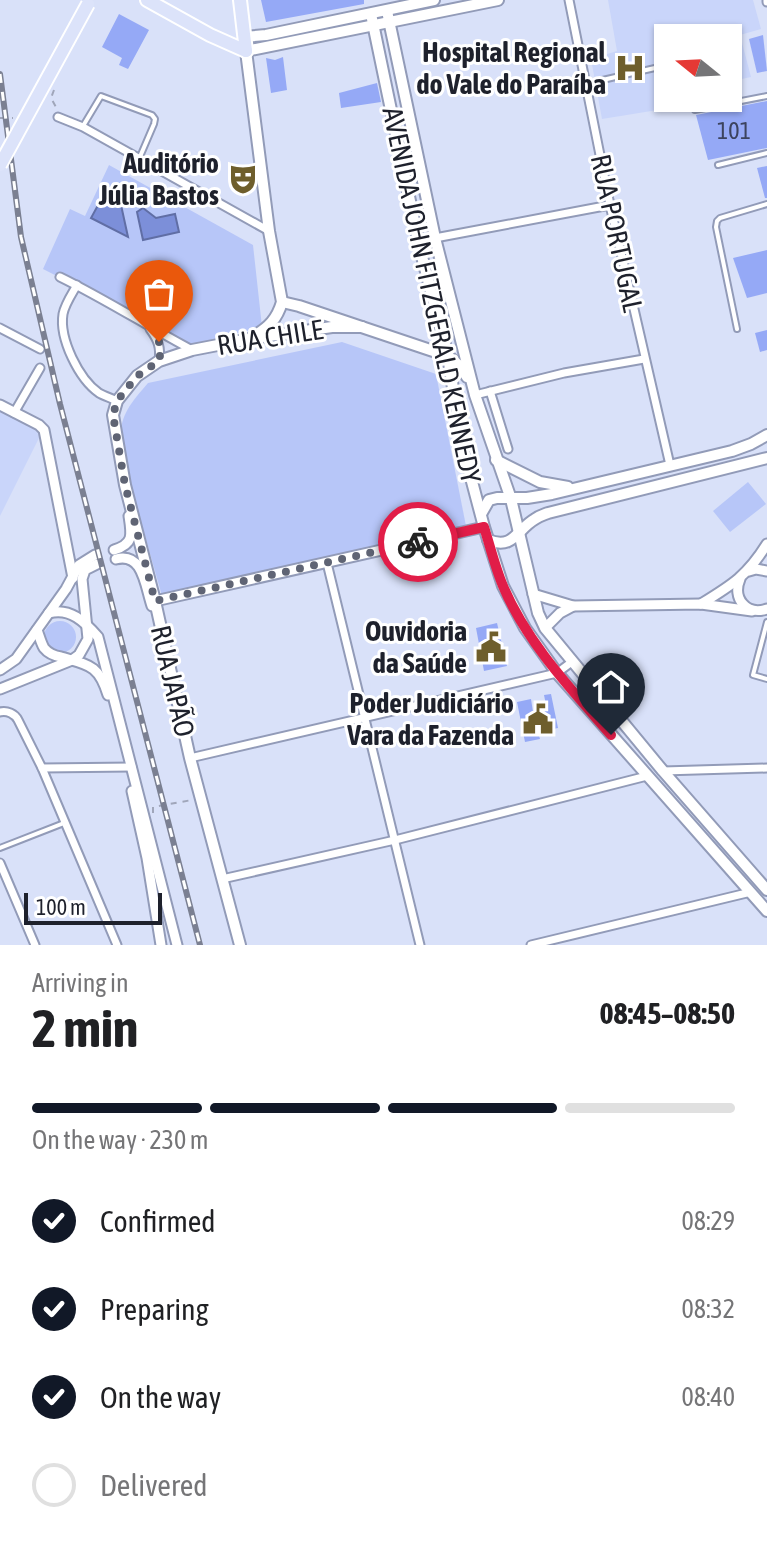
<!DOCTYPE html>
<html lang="en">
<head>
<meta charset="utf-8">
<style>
	:root { --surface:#fff; --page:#f6f6f6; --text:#202124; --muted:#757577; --line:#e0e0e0; --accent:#111827 }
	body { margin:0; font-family:"Asap Condensed",sans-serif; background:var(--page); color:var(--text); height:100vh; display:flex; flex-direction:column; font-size:30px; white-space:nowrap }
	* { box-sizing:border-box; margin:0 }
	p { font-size:26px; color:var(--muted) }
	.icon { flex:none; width:44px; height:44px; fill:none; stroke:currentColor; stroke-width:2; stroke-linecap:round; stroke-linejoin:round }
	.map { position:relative; height:945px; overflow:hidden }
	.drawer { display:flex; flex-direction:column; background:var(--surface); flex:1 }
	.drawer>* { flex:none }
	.needle { width:52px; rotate:288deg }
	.fabs { position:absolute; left:654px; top:24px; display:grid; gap:16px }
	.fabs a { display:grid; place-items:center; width:88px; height:88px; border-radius:0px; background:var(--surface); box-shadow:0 2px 6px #0004; font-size:40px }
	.scale { position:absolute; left:24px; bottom:20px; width:138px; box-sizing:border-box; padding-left:8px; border:4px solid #1e212c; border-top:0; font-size:22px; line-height:28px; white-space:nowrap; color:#1e212c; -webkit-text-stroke:6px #fff; paint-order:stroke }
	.pin { position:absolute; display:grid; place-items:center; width:68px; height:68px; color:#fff; margin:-82px -34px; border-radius:50% 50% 50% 0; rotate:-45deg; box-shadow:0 0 8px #0007 }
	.pin .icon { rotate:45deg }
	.courier { position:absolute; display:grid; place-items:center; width:80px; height:80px; margin:-40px; border:6px solid #e11d48; border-radius:50%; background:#fff; color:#222; box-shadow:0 2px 10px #0007 }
	.head em { font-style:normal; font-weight:700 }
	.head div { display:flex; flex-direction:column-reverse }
	.head { display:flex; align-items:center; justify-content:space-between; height:136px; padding:0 32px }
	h1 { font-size:52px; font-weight:700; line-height:60px }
	.bar { display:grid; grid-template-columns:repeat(4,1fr); gap:12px 8px; align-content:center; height:96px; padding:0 32px }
	.bar i { height:10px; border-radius:6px; background:var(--line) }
	.bar .selected { background:var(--accent) }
	.bar p { grid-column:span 4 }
	ol { padding:0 32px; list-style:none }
	li { display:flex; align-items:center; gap:24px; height:88px }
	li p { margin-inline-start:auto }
	li .icon { padding:8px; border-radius:50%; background:var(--accent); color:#fff; stroke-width:4 }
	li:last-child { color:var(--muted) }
	li i { width:44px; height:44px; border:4px solid var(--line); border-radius:50% }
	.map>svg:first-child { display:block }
</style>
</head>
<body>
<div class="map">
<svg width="767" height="945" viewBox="0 0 767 945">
	<rect width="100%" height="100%" fill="#d9e1f9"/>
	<g fill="#c9d5fa">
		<polygon points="608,0 753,0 761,29 740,35 751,77 728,82 728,38 668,38 668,98 713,98 713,101 602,119 591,59 617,51"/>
		<polygon points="0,410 42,432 0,516"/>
	</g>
	<g fill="#b7c6f8">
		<polygon points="109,165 253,245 262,327 193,345 43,269 70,209 85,216"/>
		<path d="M342,342L436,374L466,526L162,596L121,451C117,419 128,406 148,383Z"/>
		<polygon points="748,482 766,504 730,532 713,511"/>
		<circle cx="60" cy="637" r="16"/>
	</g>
	<g fill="#7c8fd9" stroke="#606ea5" stroke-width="2">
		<polygon points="103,196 121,205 128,237 91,218"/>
		<polygon points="143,208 156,218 175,214 179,232 143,240 137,212"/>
	</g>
	<g fill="#95a9f6">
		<polygon points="261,0 364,0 364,4 266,22"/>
		<polygon points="119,14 149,30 128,69 119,65 122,58 102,47"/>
		<polygon points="763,35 767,71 757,73 749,39"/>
		<polygon points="283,57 287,90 271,93 266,58 275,60"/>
		<polygon points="377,83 381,102 341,108 339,93"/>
		<polygon points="767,101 767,148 708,160 696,115"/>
		<polygon points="767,166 767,198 765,198 757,168"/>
		<polygon points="767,250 767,293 747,298 733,258"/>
		<polygon points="767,330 767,350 760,352 755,333"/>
		<polygon points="497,623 507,666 484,671 476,628"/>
		<polygon points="551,694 558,728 538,732 540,739 525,742 517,702 531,699 533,712 547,710 544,695"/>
	</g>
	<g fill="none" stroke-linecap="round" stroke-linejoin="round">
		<g stroke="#929bb8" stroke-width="8">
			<g id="service">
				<polyline points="585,84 668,65"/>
				<polyline points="695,110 767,96"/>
				<polyline points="83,126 101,96 152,115 155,119 154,124 139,159"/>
				<polyline points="718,165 767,153"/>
				<polyline points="737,329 716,227 717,221 720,218 767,204"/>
				<polyline points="767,622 753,675 767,679"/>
				<polyline points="0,848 64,823"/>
			</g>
		</g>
		<g stroke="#929bb8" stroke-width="11">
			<g id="minor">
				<polyline points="569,0 610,205 670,465"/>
				<polyline points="767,0 767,2"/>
				<polyline points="58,117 83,127 269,231"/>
				<polyline points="435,238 610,205"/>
				<path d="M60,277C105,299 147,326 192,350"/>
				<path d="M77,285C72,294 65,304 63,314C59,339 79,379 99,393C104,396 111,398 117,401"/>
				<polyline points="0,328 40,349"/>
				<path d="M150,329C158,340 161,347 159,361"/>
				<polyline points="490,391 508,449"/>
				<polyline points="475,395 564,373 644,359"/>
				<polyline points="14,413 40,368"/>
				<polyline points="327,563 420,945"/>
				<path d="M0,712C7,710 15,714 18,720L42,768L117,945"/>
				<polyline points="190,758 557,673 573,661"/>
				<polyline points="42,768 132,767"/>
				<polyline points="663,771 767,768"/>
				<polyline points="0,863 35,945"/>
				<polyline points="222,879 395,840 647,776"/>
				<polyline points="531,945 751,892"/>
			</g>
		</g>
		<g stroke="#929bb8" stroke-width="13">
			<g id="tertiary">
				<polyline points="0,405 39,425 44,430 73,578"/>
				<path d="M114,550C134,544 132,535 129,516"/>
				<path d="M116,559C143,552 145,585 152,606"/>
				<polyline points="749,571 756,569 767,571"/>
				<path d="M740,579C732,598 746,616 767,609"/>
				<polyline points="533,594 573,606 701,604 752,611"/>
				<polyline points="155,601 484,527"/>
				<path d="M701,604C732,585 747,576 767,544"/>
				<path d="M49,613C70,607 85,622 98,637L177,945"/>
				<polyline points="545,628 560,613 573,606"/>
				<path d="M37,630C39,635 41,643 44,648C48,653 55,656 61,657C89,665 99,665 108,695"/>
				<polyline points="0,670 16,659 66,589 79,565 95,555"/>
				<polyline points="0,689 72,660 79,655 88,639 82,579 85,570 97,564"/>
				<polyline points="132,791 147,858 161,945"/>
			</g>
		</g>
		<g stroke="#929bb8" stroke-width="14">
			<g id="secondary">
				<polyline points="387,11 435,238 475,395 511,499 538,613 545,628 663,771 767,890"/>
				<polyline points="371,14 420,249 448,356 461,440 484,527 503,586 525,628 557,673 767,911"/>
				<polyline points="244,37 266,35 434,0"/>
				<polyline points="282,302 299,306 448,356 460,366 467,377"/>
				<path d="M254,336C269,327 277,319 282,302L269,231L246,51L498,0"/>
				<polyline points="496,460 540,482 568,487"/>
				<polyline points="481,514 489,500 497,498 527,498 552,494 732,451 751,444 767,435"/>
				<path d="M488,540C514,550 516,530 535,519C539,516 543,515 548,513L767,458"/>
				<polyline points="240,945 190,758 155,601 125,485 113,415 117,401 137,376 159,361 192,350 249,339 332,327 362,327"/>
			</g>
		</g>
		<g stroke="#fff" stroke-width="16">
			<g id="primary">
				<polyline points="147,0 210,35 246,51"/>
				<polyline points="240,0 246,51"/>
			</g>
		</g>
		<g stroke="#a0a6ba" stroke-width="2" stroke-dasharray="6 6" stroke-linecap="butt">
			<polyline points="54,90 51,98 57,109"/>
			<polyline points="0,118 13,118"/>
			<polyline points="153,813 153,807 192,800"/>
		</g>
		<use href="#service" stroke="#fff" stroke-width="4"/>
		<use href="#minor" stroke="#fff" stroke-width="7"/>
		<use href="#tertiary" stroke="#fff" stroke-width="9"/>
		<use href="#secondary" stroke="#fff" stroke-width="10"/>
		<use href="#primary" stroke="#dce3fa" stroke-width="12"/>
		<g stroke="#7b8092" stroke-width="6">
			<polyline id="rail" points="0,74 21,237 60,404 200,945"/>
		</g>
		<use href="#rail" stroke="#fff" stroke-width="3" stroke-dasharray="9" stroke-linecap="butt"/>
		<g stroke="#fff" stroke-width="16" stroke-linecap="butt">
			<polyline id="primary-bridge" points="0,165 88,4"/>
		</g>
		<use href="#primary-bridge" stroke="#dce3fa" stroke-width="12"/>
	</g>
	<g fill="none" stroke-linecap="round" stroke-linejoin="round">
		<polyline stroke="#5f6474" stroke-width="8" stroke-dasharray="0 14.4" points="159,342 161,350 159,361 137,376 117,401 113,415 125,485 155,601 418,542"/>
		<path stroke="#e11d48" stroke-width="10" d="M418,542L484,527C490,546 495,567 503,586C527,643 571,689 611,735"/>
	</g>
	<defs>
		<g id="hospital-bare" transform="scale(2.4)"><path d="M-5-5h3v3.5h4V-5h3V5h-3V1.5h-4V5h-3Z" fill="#6e5e2c" stroke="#fff" stroke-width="2.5" paint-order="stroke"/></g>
		<g id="theatre-bare" transform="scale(2.4)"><path d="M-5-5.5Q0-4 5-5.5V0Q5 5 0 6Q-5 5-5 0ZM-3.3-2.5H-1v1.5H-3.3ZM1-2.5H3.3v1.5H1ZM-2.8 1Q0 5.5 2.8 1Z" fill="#6e5e2c" stroke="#fff" stroke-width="2.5" paint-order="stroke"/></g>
		<g id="civic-bare" transform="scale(2.4)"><path d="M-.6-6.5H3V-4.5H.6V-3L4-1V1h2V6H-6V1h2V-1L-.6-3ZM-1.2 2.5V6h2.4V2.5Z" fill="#6e5e2c" stroke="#fff" stroke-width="2.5" paint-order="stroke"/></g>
	</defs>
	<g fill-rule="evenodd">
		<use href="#hospital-bare" x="630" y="68"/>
		<use href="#theatre-bare" x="243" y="179"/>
		<use href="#civic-bare" x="491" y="647"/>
		<use href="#civic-bare" x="538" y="719"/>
	</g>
	<g text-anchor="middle" stroke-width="6" stroke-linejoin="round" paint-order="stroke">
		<g font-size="24" fill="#3c435e">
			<text x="734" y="139">101</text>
		</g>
		<g font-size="28" font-weight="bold" fill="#1e212c" stroke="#fff" text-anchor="end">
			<text x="606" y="62">Hospital Regional<tspan x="606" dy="32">do Vale do Paraíba</tspan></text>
			<text x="219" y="173">Auditório<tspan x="219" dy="32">Júlia Bastos</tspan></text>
			<text x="467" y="641">Ouvidoria<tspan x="467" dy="32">da Saúde</tspan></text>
			<text x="514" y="713">Poder Judiciário<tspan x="514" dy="32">Vara da Fazenda</tspan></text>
		</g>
		<g font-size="28" fill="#1e212c" stroke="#fff">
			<text transform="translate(617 233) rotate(78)" y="10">RUA PORTUGAL</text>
			<text transform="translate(432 295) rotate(78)" y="10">AVENIDA JOHN FITZGERALD KENNEDY</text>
			<text transform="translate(270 337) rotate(-9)" y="10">RUA CHILE</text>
			<text transform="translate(173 681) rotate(77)" y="10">RUA JAPÃO</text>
		</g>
	</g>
</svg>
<div class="fabs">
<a><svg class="needle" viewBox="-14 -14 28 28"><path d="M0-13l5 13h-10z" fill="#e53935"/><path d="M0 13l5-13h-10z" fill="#757577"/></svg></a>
</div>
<div class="scale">100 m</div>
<div class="pin" style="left:159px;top:342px;background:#ea580c"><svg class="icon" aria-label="bag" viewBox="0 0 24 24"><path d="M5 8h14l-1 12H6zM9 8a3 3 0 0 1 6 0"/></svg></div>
<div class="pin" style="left:611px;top:735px;background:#1f2937"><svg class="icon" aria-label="home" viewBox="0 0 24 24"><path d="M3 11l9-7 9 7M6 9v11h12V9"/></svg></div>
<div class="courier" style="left:418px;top:542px"><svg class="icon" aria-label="bike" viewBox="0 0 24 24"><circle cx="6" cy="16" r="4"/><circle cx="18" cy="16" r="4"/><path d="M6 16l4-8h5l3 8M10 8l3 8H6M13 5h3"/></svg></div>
</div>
<section class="drawer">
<div class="head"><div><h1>2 min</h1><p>Arriving in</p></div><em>08:45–08:50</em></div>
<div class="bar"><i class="selected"></i><i class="selected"></i><i class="selected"></i><i></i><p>On the way · 230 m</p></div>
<ol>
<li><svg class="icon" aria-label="check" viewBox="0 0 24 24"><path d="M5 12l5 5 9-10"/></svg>Confirmed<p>08:29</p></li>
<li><svg class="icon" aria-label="check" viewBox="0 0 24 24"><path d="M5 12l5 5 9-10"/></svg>Preparing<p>08:32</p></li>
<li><svg class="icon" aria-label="check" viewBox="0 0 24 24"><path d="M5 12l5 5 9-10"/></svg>On the way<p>08:40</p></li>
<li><i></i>Delivered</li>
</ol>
</section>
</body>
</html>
